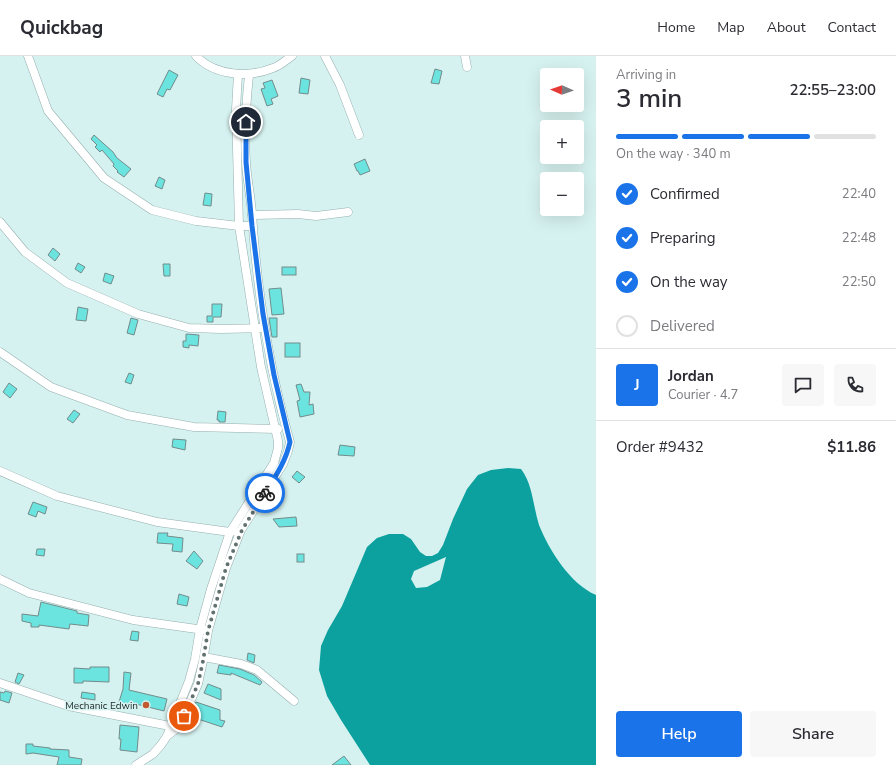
<!DOCTYPE html>
<html lang="en">
<head>
<meta charset="utf-8">
<style>
	:root { --surface:#fff; --page:#f7f7f7; --text:#2b2b33; --muted:#7c7c81; --line:#e1e1e2; --accent:#1a73e8 }
	body { margin:0; font-family:"Nunito Sans",sans-serif; background:var(--page); color:var(--text); height:100vh; display:flex; flex-direction:column; font-size:15px; white-space:nowrap }
	* { box-sizing:border-box; margin:0 }
	p { font-size:13px; color:var(--muted) }
	.icon { flex:none; width:22px; height:22px; fill:none; stroke:currentColor; stroke-width:2; stroke-linecap:round; stroke-linejoin:round }
	.map { position:relative; flex:1; overflow:hidden }
	.panel { display:flex; flex-direction:column; background:var(--surface); width:300px }
	.panel>* { flex:none }
	.needle { width:26px; rotate:272deg }
	.buttons { position:absolute; left:540px; top:12px; display:grid; gap:8px }
	.buttons a { display:grid; place-items:center; width:44px; height:44px; border-radius:4px; background:var(--surface); box-shadow:0 4px 16px #0002; font-size:20px }
	.pin { position:absolute; display:grid; place-items:center; width:34px; height:34px; color:#fff; margin:-17px; border:2px solid #fff; border-radius:50%; box-shadow:0 1px 4px #0007 }
	.courier { position:absolute; display:grid; place-items:center; width:40px; height:40px; margin:-20px; border:3px solid #1a73e8; border-radius:50%; background:#fff; color:#222; box-shadow:0 1px 5px #0007 }
	.head em { font-style:normal; font-weight:600 }
	.head div { display:flex; flex-direction:column-reverse }
	.head { display:flex; align-items:center; justify-content:space-between; height:68px; padding:0 20px }
	h1 { font-size:26px; font-weight:600; line-height:30px }
	.bar { display:grid; grid-template-columns:repeat(4,1fr); gap:6px 4px; align-content:center; height:48px; padding:0 20px }
	.bar i { height:5px; border-radius:3px; background:var(--line) }
	.bar .active { background:var(--accent) }
	.bar p { grid-column:span 4 }
	.line { display:flex; align-items:center; gap:10px; padding:0 20px; border-top:1px solid var(--line) }
	.line div { flex:1 }
	.round { display:grid; place-items:center; flex:none; width:42px; height:42px; border-radius:4px; background:var(--page) }
	ol { padding:0 20px; list-style:none }
	li { display:flex; align-items:center; gap:12px; height:44px }
	li p { margin-inline-start:auto }
	li .icon { padding:4px; border-radius:50%; background:var(--accent); color:#fff; stroke-width:4 }
	li:last-child { color:var(--muted) }
	li i { width:22px; height:22px; border:2px solid var(--line); border-radius:50% }
	.primary-button { display:flex; gap:8px; margin-top:auto; padding:8px 20px }
	.primary-button a { flex:1; height:46px; border-radius:4px; background:var(--accent); color:#fff; font-size:16px; font-weight:600; line-height:46px; text-align:center }
	.primary-button a+a { background:var(--page); color:var(--text) }
	header { display:flex; align-items:center; gap:24px; box-sizing:border-box; height:56px; padding:0 20px; background:var(--surface); border-bottom:1px solid var(--line) }
	header strong { font-size:19px }
	nav { display:flex; gap:22px; margin-inline-start:auto; font-size:14px }
	main { display:flex; flex:1; min-height:0 }
	.map>svg:first-child { display:block }
</style>
</head>
<body>
<header>
<strong>Quickbag</strong>
<nav><a>Home</a><a>Map</a><a>About</a><a>Contact</a></nav>
</header>
<main>
<div class="map">
<svg width="596" height="709" viewBox="0 0 596 709">
	<rect width="100%" height="100%" fill="#d6f2f0"/>
	<path fill="#0ca09e" fill-rule="evenodd" d="M508,412L521,413C533,429 533,450 539,469C549,494 570,528 596,539V709H370L341,664L327,640L319,614L321,590L328,574L342,550L367,491L377,482L389,478H403L411,483L420,496L426,500H432L438,497L443,489L453,463L467,433L478,419L491,414ZM446,501L440,524L427,531L416,532L411,523L414,515Z"/>
	<g fill="#6be3df" stroke="#728c8b">
		<polygon points="435,13 442,15 439,28 431,27"/>
		<polygon points="169,14 178,19 170,34 167,33 163,41 157,38"/>
		<polygon points="301,22 310,24 308,38 299,37"/>
		<polygon points="272,24 278,40 271,43 273,48 267,50 261,33 265,32 263,27"/>
		<polygon points="94,79 113,96 117,102 131,113 124,121 117,116 118,115 113,110 114,108 102,94 100,96 95,91 97,89 91,83"/>
		<polygon points="365,103 370,115 360,119 358,115 357,115 354,108"/>
		<polygon points="159,121 165,124 162,133 155,130"/>
		<polygon points="205,137 212,138 211,150 203,149"/>
		<polygon points="53,192 60,198 55,205 48,199"/>
		<polygon points="78,207 85,211 81,217 75,213"/>
		<polygon points="163,208 170,208 170,220 164,220"/>
		<rect x="282" y="211" width="14" height="8"/>
		<polygon points="105,217 114,220 111,228 103,225"/>
		<polygon points="281,232 284,258 272,259 269,233"/>
		<polygon points="212,248 222,248 221,261 213,261 213,266 207,266 207,260 212,260"/>
		<polygon points="78,251 88,253 86,265 76,264"/>
		<polygon points="131,262 138,264 134,279 127,277"/>
		<polygon points="269,262 277,262 277,281 272,281"/>
		<polygon points="186,278 199,279 198,290 189,289 189,292 183,291 183,285 186,285"/>
		<rect x="285" y="287" width="15" height="14"/>
		<polygon points="129,317 134,319 131,328 125,326"/>
		<polygon points="9,327 17,333 10,342 3,336"/>
		<polygon points="301,328 304,336 310,336 309,349 313,348 314,358 300,361 297,345 300,344 296,329"/>
		<polygon points="74,354 80,358 73,367 67,363"/>
		<polygon points="218,355 226,356 225,366 219,366 219,364 217,364"/>
		<polygon points="173,383 186,384 185,394 172,391"/>
		<polygon points="340,389 355,391 354,400 338,399"/>
		<polygon points="297,415 305,421 299,427 292,421"/>
		<polygon points="33,446 47,451 45,458 38,455 36,461 28,458"/>
		<polygon points="296,461 297,470 279,471 273,463"/>
		<polygon points="158,477 168,477 167,480 183,482 182,496 172,495 173,488 157,487"/>
		<polygon points="37,493 45,493 44,500 36,499"/>
		<polygon points="194,495 203,505 197,513 186,505"/>
		<rect x="297" y="498" width="7" height="8"/>
		<polygon points="179,538 189,541 187,550 177,548"/>
		<polygon points="41,546 77,555 77,557 89,559 88,570 70,568 69,573 39,569 39,571 31,571 31,567 22,565 22,558 38,560"/>
		<polygon points="132,575 139,576 138,585 130,584"/>
		<polygon points="248,597 255,599 254,607 247,604"/>
		<polygon points="219,609 240,613 254,619 262,626 260,629 231,617 231,619 217,617"/>
		<polygon points="90,611 109,611 109,626 83,625 83,627 74,627 74,612 90,613"/>
		<polygon points="124,616 131,617 129,634 167,643 164,655 136,648 135,653 118,649 123,633"/>
		<polygon points="18,617 24,619 19,628 15,626"/>
		<polygon points="208,628 221,633 221,644 204,637"/>
		<polygon points="5,635 12,637 9,647 0,644 0,636 4,637"/>
		<polygon points="82,636 95,638 95,644 81,642"/>
		<polygon points="196,646 220,654 220,664 225,665 222,671 198,663 191,674 185,670"/>
		<polygon points="120,669 139,671 137,696 120,694 121,683 119,683"/>
		<polygon points="26,688 33,688 33,690 50,692 50,693 69,694 69,701 82,703 81,709 57,709 59,701 33,697 26,698"/>
		<polygon points="344,700 351,709 332,709"/>
	</g>
	<g fill="none" stroke-linecap="round" stroke-linejoin="round">
		<g stroke="#94afae" stroke-width="9">
			<g id="minor">
				<polyline points="28,0 48,55 104,122 152,154 196,165 239,170 252,170"/>
				<path d="M196,0C215,20 249,22 273,12C280,10 286,4 292,0"/>
				<polyline points="325,0 340,29 359,79"/>
				<polyline points="465,0 467,11"/>
				<polyline points="252,159 298,158 316,160 348,156"/>
				<polyline points="0,166 25,196 67,227 138,258 189,272 222,273 261,272"/>
				<polyline points="0,296 51,331 127,359 194,371 278,373"/>
				<polyline points="0,415 57,440 157,466 230,476 235,475"/>
				<polyline points="0,523 29,537 133,564 204,574"/>
				<polyline points="204,601 241,608 257,614 294,645"/>
				<polyline points="0,627 68,650 175,671"/>
				<path d="M167,680L179,671L198,628L203,605L208,575L226,512L241,474L283,408L288,395L290,386C269,312 257,234 252,158C251,141 247,124 246,107C244,77 246,48 249,19"/>
				<polyline points="136,709 153,698 161,689 167,680 189,625 195,603 200,573 211,533 230,476 274,407 278,392 278,385 261,311 239,170 236,53 238,18"/>
			</g>
		</g>
		<use href="#minor" stroke="#fff" stroke-width="8"/>
	</g>
	<g fill="none" stroke-linecap="round" stroke-linejoin="round">
		<polyline stroke="#607170" stroke-width="4" stroke-dasharray="0 7.2" points="184,660 198,628 203,605 208,575 226,512 242,474 265,437"/>
		<path stroke="#1a73e8" stroke-width="5" d="M246,66V106L252,170L263,258L274,319L290,386C286,405 275,421 265,437"/>
	</g>
	<circle fill="#c15b2d" stroke="#d6f2f0" stroke-width="1.5" cx="146" cy="649" r="4"/>
	<g text-anchor="middle" stroke-width="3" stroke-linejoin="round" paint-order="stroke">
		<g font-size="10" fill="#202b2b" stroke="#d6f2f0" text-anchor="end">
			<text x="138" y="653">Mechanic Edwin</text>
		</g>
	</g>
</svg>
<div class="buttons">
<a><svg class="needle" viewBox="-14 -14 28 28"><path d="M0-13l5 13h-10z" fill="#e53935"/><path d="M0 13l5-13h-10z" fill="#7c7c81"/></svg></a>
<a>+</a>
<a>−</a>
</div>
<div class="pin" style="left:184px;top:660px;background:#ea580c"><svg class="icon" aria-label="bag" viewBox="0 0 24 24"><path d="M5 8h14l-1 12H6zM9 8a3 3 0 0 1 6 0"/></svg></div>
<div class="pin" style="left:246px;top:66px;background:#1f2937"><svg class="icon" aria-label="home" viewBox="0 0 24 24"><path d="M3 11l9-7 9 7M6 9v11h12V9"/></svg></div>
<div class="courier" style="left:265px;top:437px"><svg class="icon" aria-label="bike" viewBox="0 0 24 24"><circle cx="6" cy="16" r="4"/><circle cx="18" cy="16" r="4"/><path d="M6 16l4-8h5l3 8M10 8l3 8H6M13 5h3"/></svg></div>
</div>
<section class="panel">
<div class="head"><div><h1>3 min</h1><p>Arriving in</p></div><em>22:55–23:00</em></div>
<div class="bar"><i class="active"></i><i class="active"></i><i class="active"></i><i></i><p>On the way · 340 m</p></div>
<ol>
<li><svg class="icon" aria-label="check" viewBox="0 0 24 24"><path d="M5 12l5 5 9-10"/></svg>Confirmed<p>22:40</p></li>
<li><svg class="icon" aria-label="check" viewBox="0 0 24 24"><path d="M5 12l5 5 9-10"/></svg>Preparing<p>22:48</p></li>
<li><svg class="icon" aria-label="check" viewBox="0 0 24 24"><path d="M5 12l5 5 9-10"/></svg>On the way<p>22:50</p></li>
<li><i></i>Delivered</li>
</ol>
<div class="line" style="height:72px"><b class="round" style="background:var(--accent);color:#fff">J</b><div><b>Jordan</b><p>Courier · 4.7</p></div><a class="round"><svg class="icon" aria-label="chat" viewBox="0 0 24 24"><path d="M4 5h16v11H9l-5 4z"/></svg></a><a class="round"><svg class="icon" aria-label="phone" viewBox="0 0 24 24"><path d="M5 4h4l2 5-3 2q2 4 5 5l2-3 5 2v4C11 20 4 13 5 4z"/></svg></a></div>
<div class="line" style="height:52px"><div>Order #9432</div><b>$11.86</b></div>
<div class="primary-button"><a>Help</a><a>Share</a></div>
</section>
</main>
</body>
</html>
